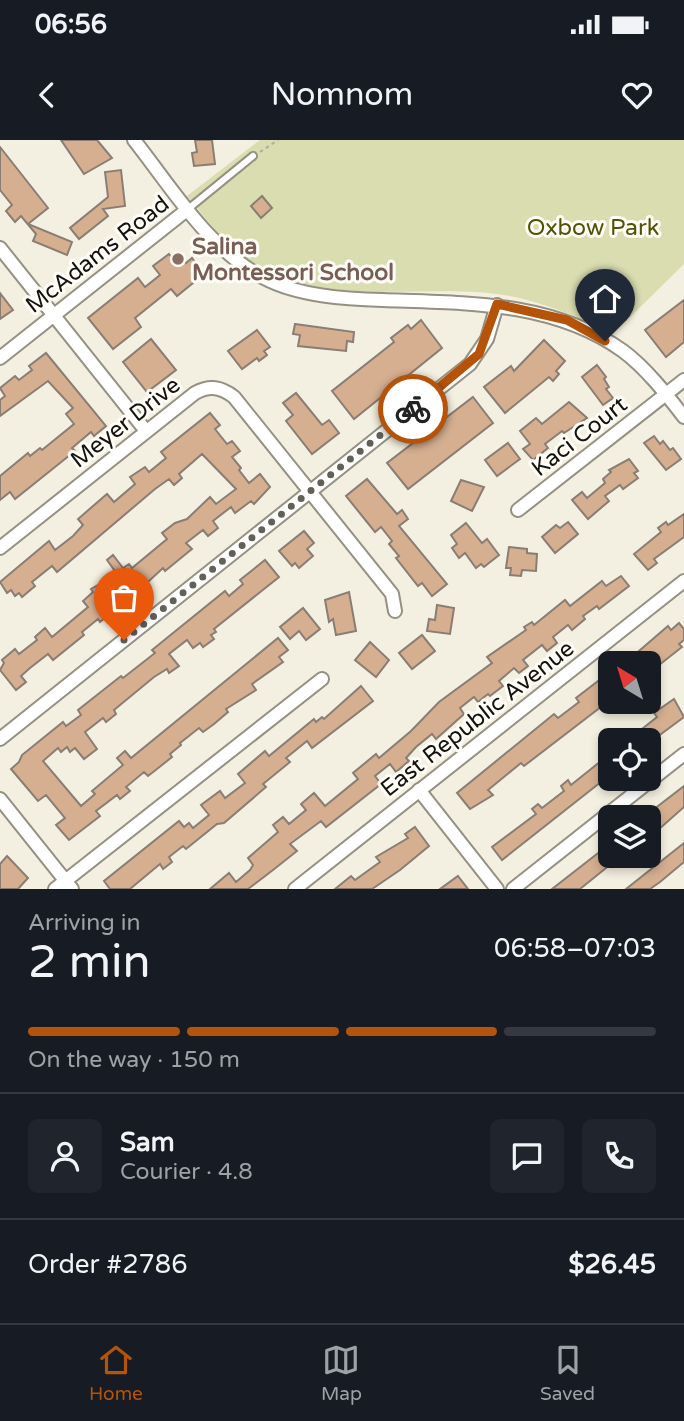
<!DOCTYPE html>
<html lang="en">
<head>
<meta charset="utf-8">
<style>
	:root { --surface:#171b24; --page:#20242c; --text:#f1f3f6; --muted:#9ea1a6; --line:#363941; --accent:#b45309 }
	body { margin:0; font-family:"Varela Round",sans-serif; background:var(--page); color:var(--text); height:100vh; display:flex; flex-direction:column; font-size:26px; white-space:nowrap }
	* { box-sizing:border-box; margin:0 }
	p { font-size:23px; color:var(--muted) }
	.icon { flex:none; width:38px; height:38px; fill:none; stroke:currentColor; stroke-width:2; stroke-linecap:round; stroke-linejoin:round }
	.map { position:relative; height:749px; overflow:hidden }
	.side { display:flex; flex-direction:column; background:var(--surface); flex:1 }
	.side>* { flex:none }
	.needle { width:46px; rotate:322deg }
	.controls { position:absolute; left:598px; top:511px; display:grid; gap:14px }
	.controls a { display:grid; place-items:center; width:63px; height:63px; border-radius:10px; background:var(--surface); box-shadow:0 4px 10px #0003; font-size:35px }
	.pin { position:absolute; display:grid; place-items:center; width:60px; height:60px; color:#fff; margin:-72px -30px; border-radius:50% 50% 50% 0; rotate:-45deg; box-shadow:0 0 7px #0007 }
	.pin .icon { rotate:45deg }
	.courier { position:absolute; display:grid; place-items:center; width:70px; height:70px; margin:-35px; border:5px solid #b45309; border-radius:50%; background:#fff; color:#222; box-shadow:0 2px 9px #0007 }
	.headline em { font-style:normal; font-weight:600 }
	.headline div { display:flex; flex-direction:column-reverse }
	.headline { display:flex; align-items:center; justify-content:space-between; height:119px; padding:0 28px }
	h1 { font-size:46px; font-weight:600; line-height:52px }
	.bar { display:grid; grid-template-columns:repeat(4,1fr); gap:10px 7px; align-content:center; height:84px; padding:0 28px }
	.bar i { height:9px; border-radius:5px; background:var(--line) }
	.bar .current { background:var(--accent) }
	.bar p { grid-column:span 4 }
	.line { display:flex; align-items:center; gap:18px; padding:0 28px; border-top:2px solid var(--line) }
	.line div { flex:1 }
	.round { display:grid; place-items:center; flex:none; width:74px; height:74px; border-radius:10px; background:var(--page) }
	.status { display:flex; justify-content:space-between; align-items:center; height:49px; padding:0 35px; background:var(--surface); direction:ltr }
	.status svg { height:19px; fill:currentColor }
	header { display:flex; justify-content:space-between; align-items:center; height:91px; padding:0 28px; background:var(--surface); font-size:32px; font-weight:600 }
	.tab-bar { display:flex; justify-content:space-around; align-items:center; height:98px; border-top:2px solid var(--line); background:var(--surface); font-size:19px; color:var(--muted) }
	.tab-bar a { display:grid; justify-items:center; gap:4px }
	.tab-bar .current { color:var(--accent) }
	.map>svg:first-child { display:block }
</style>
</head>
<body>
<div class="status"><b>06:56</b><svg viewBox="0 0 49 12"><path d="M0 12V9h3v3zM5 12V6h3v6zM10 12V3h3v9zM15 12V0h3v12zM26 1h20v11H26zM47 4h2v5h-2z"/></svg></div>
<header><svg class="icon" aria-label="back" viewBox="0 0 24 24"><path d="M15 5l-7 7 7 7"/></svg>Nomnom<svg class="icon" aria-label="heart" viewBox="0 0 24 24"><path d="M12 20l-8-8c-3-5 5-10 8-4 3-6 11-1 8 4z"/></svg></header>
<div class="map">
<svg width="684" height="749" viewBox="0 0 684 749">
	<rect width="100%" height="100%" fill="#f4f0e1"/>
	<path fill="#d9ddb0" d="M260,0H684V124L613,194C576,176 538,159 497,154C419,145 338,165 264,130C233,115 209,82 187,56Z"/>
	<g fill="#d6af91" stroke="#8a7d74" stroke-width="2">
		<polygon points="61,0 97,0 112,18 84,34"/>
		<polygon points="195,0 212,0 215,24 194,26 192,13 197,12"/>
		<polygon points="0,7 48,68 28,84 72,102 67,115 33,101 36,94 21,76 15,82 6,71 12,65 0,50"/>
		<polygon points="121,30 125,66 103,69 108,76 79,99 70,88 108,57 105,32"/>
		<polygon points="262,56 272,68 261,78 251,66"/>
		<polygon points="169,114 175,122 181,117 186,123 192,118 204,134 177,156 171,149 135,178 141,187 113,209 88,178 138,138 145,147 160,135 153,126"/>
		<polygon points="0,153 13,170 0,179"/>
		<polygon points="684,160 684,202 666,217 645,190"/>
		<polygon points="421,180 442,208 354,279 332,251 394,202 391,198 408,185 411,189"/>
		<polygon points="295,184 354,192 353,202 347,201 346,211 298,206 300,195 293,194"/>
		<polygon points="257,190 270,207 264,211 267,215 259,221 257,218 242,229 228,211"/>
		<polygon points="151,199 176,230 147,252 123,222"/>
		<polygon points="544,200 565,221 556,231 559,234 553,241 549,237 505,273 484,247 511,226 514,231"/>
		<polygon points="46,213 106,286 94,296 91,292 72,308 75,311 15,359 10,352 0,360 0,336 28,313 30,316 40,308 42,310 74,284 66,274 73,268 48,241 0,276 0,260 5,256 0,248 15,236 19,240 32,230 29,226"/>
		<polygon points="597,225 606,237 604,239 609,247 606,249 613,258 603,265 582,237"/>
		<polygon points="296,253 322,285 329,280 339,293 312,314 286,281 293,275 283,263"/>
		<polygon points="473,257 493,283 408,349 387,323"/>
		<polygon points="569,262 587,278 564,293 562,291 545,304 548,308 533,320 523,309 530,304 520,291 536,278 542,284"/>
		<polygon points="210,273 220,285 215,289 227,304 232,301 240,311 232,317 241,328 239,330 249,343 260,334 270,347 254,364 251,361 235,373 231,367 213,381 218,388 208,396 203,390 186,403 192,409 165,431 163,428 135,454 130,448 114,460 107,467 112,472 100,482 98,479 82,492 84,495 53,520 48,514 30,528 21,536 26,542 16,550 0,530 4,523 2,520 15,509 19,514 37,500 35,497 45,488 52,497 88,467 83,461 93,452 91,449 117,434 107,420 113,415 123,428 129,424 132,428 167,399 162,393 175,383 187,379 210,357 216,364 236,349 202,314 179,334 182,338 174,345 169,339 155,349 57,432 52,426 32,442 35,446 22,457 19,453 15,456 11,450 7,453 0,442 49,401 55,410 73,396 83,385 78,379 107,354 114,362 135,344 130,337 145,327 149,332 166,318 161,312"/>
		<polygon points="654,296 660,304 663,301 670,310 673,308 681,319 666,330 644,303"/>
		<polygon points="508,303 520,319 497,336 485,320"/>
		<polygon points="629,319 638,331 634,333 638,338 623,349 620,345 605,356 609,361 588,379 572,360 582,352 587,358 605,343 603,339 611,332 609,330"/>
		<polygon points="367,339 397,374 402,370 408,379 399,386 447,444 432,456 422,443 418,446 396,418 399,416 389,404 392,401 381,387 375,392 346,356"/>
		<polygon points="461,340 484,347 472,371 451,361"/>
		<polygon points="684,374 684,397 654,419 657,423 648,430 634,414 661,392 658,388 666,382 668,385"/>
		<polygon points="568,382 578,394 555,413 542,397 556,385 560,388"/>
		<polygon points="466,383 482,403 487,399 499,415 484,427 481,424 476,428 465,413 459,418 452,408 457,404 451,395"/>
		<polygon points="304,391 314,403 307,409 313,416 299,428 295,423 292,426 279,411"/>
		<polygon points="509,407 527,409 527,413 537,414 536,431 522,430 521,436 510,435 511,428 506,428"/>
		<polygon points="265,420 279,437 214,489 216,492 211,495 214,499 203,507 200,503 193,508 187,500 169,514 179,526 169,533 167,529 154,537 114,570 116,574 106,582 103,578 85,592 97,609 84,619 75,608 70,612 67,607 61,612 58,608 43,621 81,666 95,654 92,651 123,625 117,618 125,611 131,618 278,498 288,510 279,517 283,522 252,544 256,550 226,569 228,572 214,584 203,592 199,588 180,603 181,605 170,614 172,617 157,629 148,636 144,632 126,647 130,651 120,659 117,655 96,671 100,676 69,700 56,685 65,678 46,655 38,661 11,629 19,622 22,615 63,582 66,586 81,575 78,570 121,536 123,538 155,513 152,510 225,451 229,456 243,444 240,440"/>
		<polygon points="621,436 629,446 599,469 597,466 583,476 585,479 572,490 568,485 553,497 557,503 547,511 542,505 523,520 528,526 519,533 514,528 499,541 503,546 490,556 488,554 478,562 474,557 460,568 464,574 436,599 432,594 416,607 406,618 409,621 396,632 390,624 375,636 381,644 326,687 321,681 290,704 297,711 273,730 248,749 210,749 229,733 236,742 250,730 253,725 248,718 278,692 273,685 283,677 289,684 306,670 301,664 314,653 325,666 358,639 353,633 376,614 379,618 411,591 439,562 492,523 487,517 526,490 524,487 532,482 534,485 565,460 570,466 602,441 606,446"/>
		<polygon points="349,452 356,491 336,495 333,479 329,482 325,460"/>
		<polygon points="437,465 454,468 450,494 427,491 429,479 435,480"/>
		<polygon points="303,468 320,489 306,500 299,491 290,499 280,487"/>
		<polygon points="679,483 684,489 684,500 679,504 682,507 649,533 649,523 625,523 668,486 671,490"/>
		<polygon points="422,495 435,511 412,529 399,513"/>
		<polygon points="370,502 389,520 376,537 355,520"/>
		<polygon points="611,531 611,549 602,557 606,563 524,626 521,623 488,650 493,655 470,669 457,653 554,574 558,578 579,562 576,558"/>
		<polygon points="361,546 373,561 312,608 307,601 286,618 290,622 263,644 266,647 224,683 217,684 186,709 183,706 169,717 172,722 163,729 160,724 130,749 110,749 104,741 179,681 184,687 189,683 193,688 209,675 201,665 220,651 225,658 245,643 238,634 265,611 269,616 314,579 316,582 322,577 324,579"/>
		<polygon points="674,559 684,577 653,600 628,600 657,577 654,573"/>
		<polygon points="611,613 611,634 502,720 492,707 536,674 532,669 538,664 542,668 564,651 561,646 568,640 571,645"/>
		<polygon points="684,646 684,667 649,698 649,673"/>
		<polygon points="415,687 429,706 400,730 372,749 335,749 351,736 355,740 380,722 376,717 408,698 405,694"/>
		<polygon points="611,703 611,716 627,716 613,727 611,724 580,749 552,749"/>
		<polygon points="684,703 684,722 660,742 650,749 626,749"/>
		<polygon points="7,716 28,738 18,749 0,749 0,724"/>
		<polygon points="458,736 468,749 440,749"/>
	</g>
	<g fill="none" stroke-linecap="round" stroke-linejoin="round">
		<g stroke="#949183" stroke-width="10">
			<polyline id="lane" points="188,69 253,16"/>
		</g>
		<g stroke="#949183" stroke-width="16">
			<g id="street">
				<path d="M134,0C172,48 208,109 264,138C298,156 345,159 383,160C466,163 553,161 623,211C646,228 667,255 684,277"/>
				<polyline points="0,108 146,291"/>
				<polyline points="0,218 188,69"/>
				<polyline points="518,370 684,240"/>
				<path d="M0,408L195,253C210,245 221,247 234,257L392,454L395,471"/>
				<polyline points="0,599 470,224 487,199 497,165"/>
				<polyline points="419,650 497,749"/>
				<polyline points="0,659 72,749"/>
				<polyline points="55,749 322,539"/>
				<polyline points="295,749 684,441"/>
				<polyline points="513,749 684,614"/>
			</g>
		</g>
		<polyline stroke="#b0aca1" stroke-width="2" stroke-dasharray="3.5 3.5" stroke-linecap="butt" points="260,12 278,0"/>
		<use href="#lane" stroke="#fff" stroke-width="6"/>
		<use href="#street" stroke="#fff" stroke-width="12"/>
	</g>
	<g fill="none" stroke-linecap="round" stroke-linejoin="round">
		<polyline stroke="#626057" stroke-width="7" stroke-dasharray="0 12.6" points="124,500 413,269"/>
		<polyline stroke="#b45309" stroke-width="9" points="413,269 479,214 497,164 567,180 605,201"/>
	</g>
	<circle fill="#8d6e63" stroke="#fffdf7" stroke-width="2.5" cx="178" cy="119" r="7"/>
	<g text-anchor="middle" stroke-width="6" stroke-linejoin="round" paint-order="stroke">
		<g font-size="23" fill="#505305" stroke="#fffdf7">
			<text x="593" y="95">Oxbow Park</text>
		</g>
		<g font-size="23" font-weight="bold" fill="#785e54" stroke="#fffdf7" text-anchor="start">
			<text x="192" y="114">Salina<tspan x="192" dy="26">Montessori School</tspan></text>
		</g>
		<g font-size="23" fill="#14120d" stroke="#fffdf7">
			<text transform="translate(97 114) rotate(-38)" y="8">McAdams Road</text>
			<text transform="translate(125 282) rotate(-38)" y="8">Meyer Drive</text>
			<text transform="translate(579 296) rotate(-38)" y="8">Kaci Court</text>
			<text transform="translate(477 578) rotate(-38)" y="8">East Republic Avenue</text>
		</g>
	</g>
</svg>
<div class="controls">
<a><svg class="needle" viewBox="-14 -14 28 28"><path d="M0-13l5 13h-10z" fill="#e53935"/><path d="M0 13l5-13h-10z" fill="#9ea1a6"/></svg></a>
<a><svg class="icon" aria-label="locate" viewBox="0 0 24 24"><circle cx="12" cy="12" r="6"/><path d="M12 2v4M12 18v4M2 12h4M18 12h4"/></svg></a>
<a><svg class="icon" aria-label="layers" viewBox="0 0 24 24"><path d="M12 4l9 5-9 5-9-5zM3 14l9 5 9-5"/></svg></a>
</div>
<div class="pin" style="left:124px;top:500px;background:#ea580c"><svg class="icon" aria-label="bag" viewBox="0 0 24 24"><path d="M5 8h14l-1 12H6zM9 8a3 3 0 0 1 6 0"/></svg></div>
<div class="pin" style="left:605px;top:201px;background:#1f2937"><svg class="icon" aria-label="home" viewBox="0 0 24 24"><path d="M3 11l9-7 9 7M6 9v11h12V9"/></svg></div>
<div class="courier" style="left:413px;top:269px"><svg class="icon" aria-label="bike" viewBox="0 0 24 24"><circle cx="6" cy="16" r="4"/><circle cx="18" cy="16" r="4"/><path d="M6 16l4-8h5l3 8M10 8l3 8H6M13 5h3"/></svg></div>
</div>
<section class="side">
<div class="headline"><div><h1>2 min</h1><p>Arriving in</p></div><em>06:58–07:03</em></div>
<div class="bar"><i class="current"></i><i class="current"></i><i class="current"></i><i></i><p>On the way · 150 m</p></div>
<div class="line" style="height:126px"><a class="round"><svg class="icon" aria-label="person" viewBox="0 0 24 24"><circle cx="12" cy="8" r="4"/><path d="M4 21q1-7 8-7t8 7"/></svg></a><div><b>Sam</b><p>Courier · 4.8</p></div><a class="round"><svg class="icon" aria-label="chat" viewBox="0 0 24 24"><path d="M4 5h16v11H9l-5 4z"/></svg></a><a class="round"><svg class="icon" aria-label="phone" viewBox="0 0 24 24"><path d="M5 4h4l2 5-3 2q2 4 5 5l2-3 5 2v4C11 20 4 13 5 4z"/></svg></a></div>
<div class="line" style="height:91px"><div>Order #2786</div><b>$26.45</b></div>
</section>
<nav class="tab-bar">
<a class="current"><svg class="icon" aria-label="home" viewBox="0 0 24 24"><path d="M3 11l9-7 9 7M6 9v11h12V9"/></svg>Home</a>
<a><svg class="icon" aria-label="map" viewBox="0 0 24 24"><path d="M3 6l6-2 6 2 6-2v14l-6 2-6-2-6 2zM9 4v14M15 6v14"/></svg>Map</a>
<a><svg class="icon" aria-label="saved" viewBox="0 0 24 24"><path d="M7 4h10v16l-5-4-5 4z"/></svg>Saved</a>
</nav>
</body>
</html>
